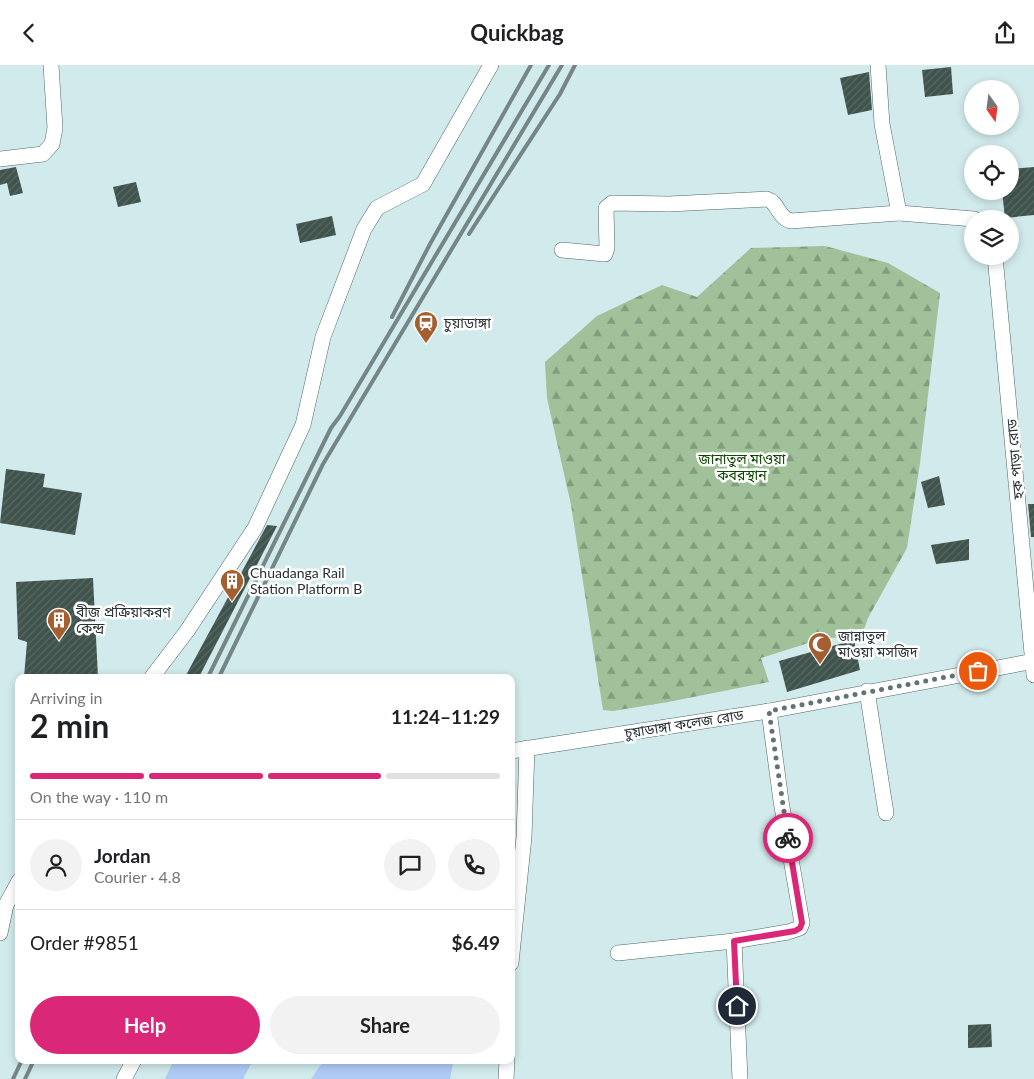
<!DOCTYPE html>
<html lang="en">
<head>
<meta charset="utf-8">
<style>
	:root { --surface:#fff; --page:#f2f2f2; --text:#202124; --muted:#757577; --line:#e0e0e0; --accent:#db2777 }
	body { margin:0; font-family:Lato,"Noto Sans Bengali",sans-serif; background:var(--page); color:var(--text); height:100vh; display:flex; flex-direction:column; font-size:19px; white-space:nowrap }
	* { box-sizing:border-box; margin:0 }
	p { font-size:16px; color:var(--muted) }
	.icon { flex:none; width:28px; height:28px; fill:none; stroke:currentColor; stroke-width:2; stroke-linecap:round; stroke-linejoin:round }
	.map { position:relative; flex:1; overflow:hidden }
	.details { position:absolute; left:15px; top:609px; width:500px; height:390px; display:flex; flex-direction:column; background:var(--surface); border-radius:10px; box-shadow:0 2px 8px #0003 }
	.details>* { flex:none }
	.needle { width:32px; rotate:166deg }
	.buttons { position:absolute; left:964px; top:15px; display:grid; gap:10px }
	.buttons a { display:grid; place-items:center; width:55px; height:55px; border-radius:50%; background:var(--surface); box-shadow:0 2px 8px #0003; font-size:25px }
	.pin { position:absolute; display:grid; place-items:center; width:42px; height:42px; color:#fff; margin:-21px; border:2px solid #fff; border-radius:50%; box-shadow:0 1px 5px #0007 }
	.courier { position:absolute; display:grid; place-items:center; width:50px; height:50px; margin:-25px; border:4px solid #db2777; border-radius:50%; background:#fff; color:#222; box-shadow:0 1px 6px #0007 }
	.head em { font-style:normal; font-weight:700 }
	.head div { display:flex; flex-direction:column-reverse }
	.head { display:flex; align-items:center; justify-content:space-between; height:85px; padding:0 15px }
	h1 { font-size:32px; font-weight:700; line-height:38px }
	.bar { display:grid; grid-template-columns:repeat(4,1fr); gap:8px 5px; align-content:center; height:60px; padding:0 15px }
	.bar i { height:6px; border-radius:4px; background:var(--line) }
	.bar .current { background:var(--accent) }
	.bar p { grid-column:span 4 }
	.line { display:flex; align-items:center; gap:12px; padding:0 15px; border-top:1px solid var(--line) }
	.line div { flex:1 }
	.round { display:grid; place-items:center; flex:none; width:52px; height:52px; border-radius:26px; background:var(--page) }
	.button { display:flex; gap:10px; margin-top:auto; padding:10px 15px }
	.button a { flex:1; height:58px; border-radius:30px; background:var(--accent); color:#fff; font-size:20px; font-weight:700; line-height:58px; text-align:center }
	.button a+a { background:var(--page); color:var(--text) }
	header { display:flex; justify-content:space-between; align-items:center; height:65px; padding:0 15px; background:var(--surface); font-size:22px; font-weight:700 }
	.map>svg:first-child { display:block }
</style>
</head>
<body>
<header><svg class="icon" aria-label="back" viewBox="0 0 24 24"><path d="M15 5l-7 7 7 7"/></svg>Quickbag<svg class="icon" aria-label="share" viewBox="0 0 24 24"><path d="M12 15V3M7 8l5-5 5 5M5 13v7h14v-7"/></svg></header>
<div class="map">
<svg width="1034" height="1014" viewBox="0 0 1034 1014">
	<defs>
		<pattern id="forest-firs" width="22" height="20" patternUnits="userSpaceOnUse" patternTransform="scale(1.25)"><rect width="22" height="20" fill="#a0c199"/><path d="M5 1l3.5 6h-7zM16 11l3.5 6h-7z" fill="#829d7d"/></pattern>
		<pattern id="building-hatch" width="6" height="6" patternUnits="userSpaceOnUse" patternTransform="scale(1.25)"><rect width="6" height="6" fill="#40534c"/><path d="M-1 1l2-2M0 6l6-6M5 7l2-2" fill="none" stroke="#596964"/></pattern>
	</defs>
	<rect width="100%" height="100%" fill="#d1eaeb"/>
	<polygon fill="url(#forest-firs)" points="825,181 888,198 940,228 920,398 907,483 868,553 862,570 821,574 761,593 769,617 668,637 613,646 603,645 571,440 547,333 545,297 597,251 662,220 697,232 751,183"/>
	<g fill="#afcbf5">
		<polygon points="174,995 253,995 243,1014 165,1014"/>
		<polygon points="324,995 426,995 453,998 450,1014 311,1014"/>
	</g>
	<g fill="url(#building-hatch)">
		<polygon points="951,2 953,29 925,32 922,5"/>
		<polygon points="869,7 872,45 848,50 840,13"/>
		<polygon points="16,102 23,128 10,131 7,118 0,120 0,105"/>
		<polygon points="1034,102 1034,150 1005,153 1002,126 1010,126 1010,104"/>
		<polygon points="136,117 141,137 118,142 113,122"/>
		<polygon points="332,151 336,170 300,178 296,159"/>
		<polygon points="6,404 45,409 43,422 82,428 75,470 0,458"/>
		<polygon points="939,411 945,440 928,443 921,417"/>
		<polygon points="1028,439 1034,439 1034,472 1031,472"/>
		<polygon points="267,460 277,461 199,612 185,612"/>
		<polygon points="969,474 969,495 936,499 931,480"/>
		<polygon points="93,513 98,612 24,612 27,577 18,574 16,517"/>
		<polygon points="854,575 860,605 787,627 779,596"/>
		<polygon points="991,959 992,982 968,983 968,960"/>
	</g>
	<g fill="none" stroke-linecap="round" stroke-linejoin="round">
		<g stroke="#516667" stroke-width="16">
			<g id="street">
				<polyline points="878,0 882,59 899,148 974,154"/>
				<polyline points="0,94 43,89 52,79 55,63 51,0"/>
				<path d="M562,185L605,189L607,183L606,143L612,138L669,139L767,134C779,138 777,152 791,156L899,148"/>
				<polyline points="995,191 1034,610"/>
				<polyline points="152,612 187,566 255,463 303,360 323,272 364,164 377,143 423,119 491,0"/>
				<polyline points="867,626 886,748"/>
				<polyline points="511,686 769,646 1034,596"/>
				<polyline points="0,868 6,840 19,816"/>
				<polyline points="734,876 740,1014"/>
				<polyline points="618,888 734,876 788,867 800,863 802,858 781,736 769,646"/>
				<polyline points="511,898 524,772 527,683"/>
				<polyline points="124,1014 134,995"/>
				<polyline points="506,1014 507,995"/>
			</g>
		</g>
		<use href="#street" stroke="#fff" stroke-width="15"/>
		<g stroke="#768687" stroke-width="4">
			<polyline points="469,169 560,29 575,0"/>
			<polyline points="392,252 430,179 531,0"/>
			<polyline points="208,612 331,363 340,351 549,0"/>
			<polyline points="219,612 323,399 562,0"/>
			<polyline points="13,1014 22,995"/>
			<polyline points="25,1014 34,995"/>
		</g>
	</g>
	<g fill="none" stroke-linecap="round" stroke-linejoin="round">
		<polyline stroke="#637273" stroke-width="5" stroke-dasharray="0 9" points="788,773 769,646 978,606"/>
		<polyline stroke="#db2777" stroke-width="6" points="737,941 734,876 795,866 800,863 802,858 788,773"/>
	</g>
	<defs>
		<g id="station-pin" transform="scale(1.25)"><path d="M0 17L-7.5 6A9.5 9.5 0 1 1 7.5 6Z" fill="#a45f31" stroke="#fff"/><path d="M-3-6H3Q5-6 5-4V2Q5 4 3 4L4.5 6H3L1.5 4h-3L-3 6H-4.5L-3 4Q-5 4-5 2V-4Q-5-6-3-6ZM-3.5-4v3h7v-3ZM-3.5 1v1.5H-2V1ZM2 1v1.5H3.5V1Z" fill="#fff"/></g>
		<g id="building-pin" transform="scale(1.25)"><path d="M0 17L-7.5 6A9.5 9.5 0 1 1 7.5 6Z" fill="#a45f31" stroke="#fff"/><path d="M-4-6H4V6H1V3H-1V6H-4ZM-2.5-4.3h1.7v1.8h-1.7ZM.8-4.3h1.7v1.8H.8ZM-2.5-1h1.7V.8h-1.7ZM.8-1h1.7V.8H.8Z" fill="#fff"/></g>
		<g id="mosque-pin" transform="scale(1.25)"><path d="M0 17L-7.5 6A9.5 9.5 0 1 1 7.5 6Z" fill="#a45f31" stroke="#fff"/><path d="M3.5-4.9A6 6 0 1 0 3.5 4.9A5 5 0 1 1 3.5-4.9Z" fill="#fff"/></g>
	</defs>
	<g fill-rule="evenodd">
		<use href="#station-pin" x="426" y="258"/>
		<use href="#building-pin" x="232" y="516"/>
		<use href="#building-pin" x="59" y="555"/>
		<use href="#mosque-pin" x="820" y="579"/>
	</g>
	<g text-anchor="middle" stroke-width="5" stroke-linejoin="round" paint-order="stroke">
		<g font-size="14" fill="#283132" stroke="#fff" text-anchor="start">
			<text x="444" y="263">চুয়াডাঙ্গা</text>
			<text x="250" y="513">Chuadanga Rail<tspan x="250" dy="16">Station Platform B</tspan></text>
			<text x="76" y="552">বীজ প্রক্রিয়াকরণ<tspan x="76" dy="16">কেন্দ্র</tspan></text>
			<text x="838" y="576">জান্নাতুল<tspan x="838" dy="16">মাওয়া মসজিদ</tspan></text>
		</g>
		<g font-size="14" fill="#0d4700" stroke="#fff">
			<text x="742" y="399">জানাতুল মাওয়া<tspan x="742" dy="16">কবরস্থান</tspan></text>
		</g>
		<g font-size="14" fill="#283132" stroke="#fff">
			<text transform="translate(1015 394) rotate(-95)" y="5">হক পাড়া রোড</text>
			<text transform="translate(684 659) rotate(-9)" y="5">চুয়াডাঙ্গা কলেজ রোড</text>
		</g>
	</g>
</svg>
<div class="buttons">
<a><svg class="needle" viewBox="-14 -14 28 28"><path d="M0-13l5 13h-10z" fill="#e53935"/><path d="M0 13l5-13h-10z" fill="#757577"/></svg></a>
<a><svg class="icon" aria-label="locate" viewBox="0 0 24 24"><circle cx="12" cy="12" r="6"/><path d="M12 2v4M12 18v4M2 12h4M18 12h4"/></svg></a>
<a><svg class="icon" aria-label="layers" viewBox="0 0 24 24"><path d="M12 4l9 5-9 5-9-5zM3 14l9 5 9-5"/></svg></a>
</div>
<div class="pin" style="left:978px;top:606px;background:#ea580c"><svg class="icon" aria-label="bag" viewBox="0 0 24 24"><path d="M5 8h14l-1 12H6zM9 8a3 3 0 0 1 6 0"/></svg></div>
<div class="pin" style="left:737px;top:941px;background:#1f2937"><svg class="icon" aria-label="home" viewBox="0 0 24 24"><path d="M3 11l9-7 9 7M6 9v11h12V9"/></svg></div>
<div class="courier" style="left:788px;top:773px"><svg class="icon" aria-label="bike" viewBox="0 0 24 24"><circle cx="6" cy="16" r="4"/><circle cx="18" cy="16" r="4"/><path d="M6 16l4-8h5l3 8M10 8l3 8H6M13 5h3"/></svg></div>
<section class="details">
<div class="head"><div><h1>2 min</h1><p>Arriving in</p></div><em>11:24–11:29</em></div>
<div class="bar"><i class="current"></i><i class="current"></i><i class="current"></i><i></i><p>On the way · 110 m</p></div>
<div class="line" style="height:90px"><a class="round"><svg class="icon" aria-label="person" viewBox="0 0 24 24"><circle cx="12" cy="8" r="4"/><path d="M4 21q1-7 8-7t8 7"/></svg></a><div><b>Jordan</b><p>Courier · 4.8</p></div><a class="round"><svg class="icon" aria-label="chat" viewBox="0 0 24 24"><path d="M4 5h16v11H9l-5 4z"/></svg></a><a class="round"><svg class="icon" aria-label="phone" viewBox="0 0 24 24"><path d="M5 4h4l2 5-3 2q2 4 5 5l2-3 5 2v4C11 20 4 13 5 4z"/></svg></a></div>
<div class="line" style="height:65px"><div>Order #9851</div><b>$6.49</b></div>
<div class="button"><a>Help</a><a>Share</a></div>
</section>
</div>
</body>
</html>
